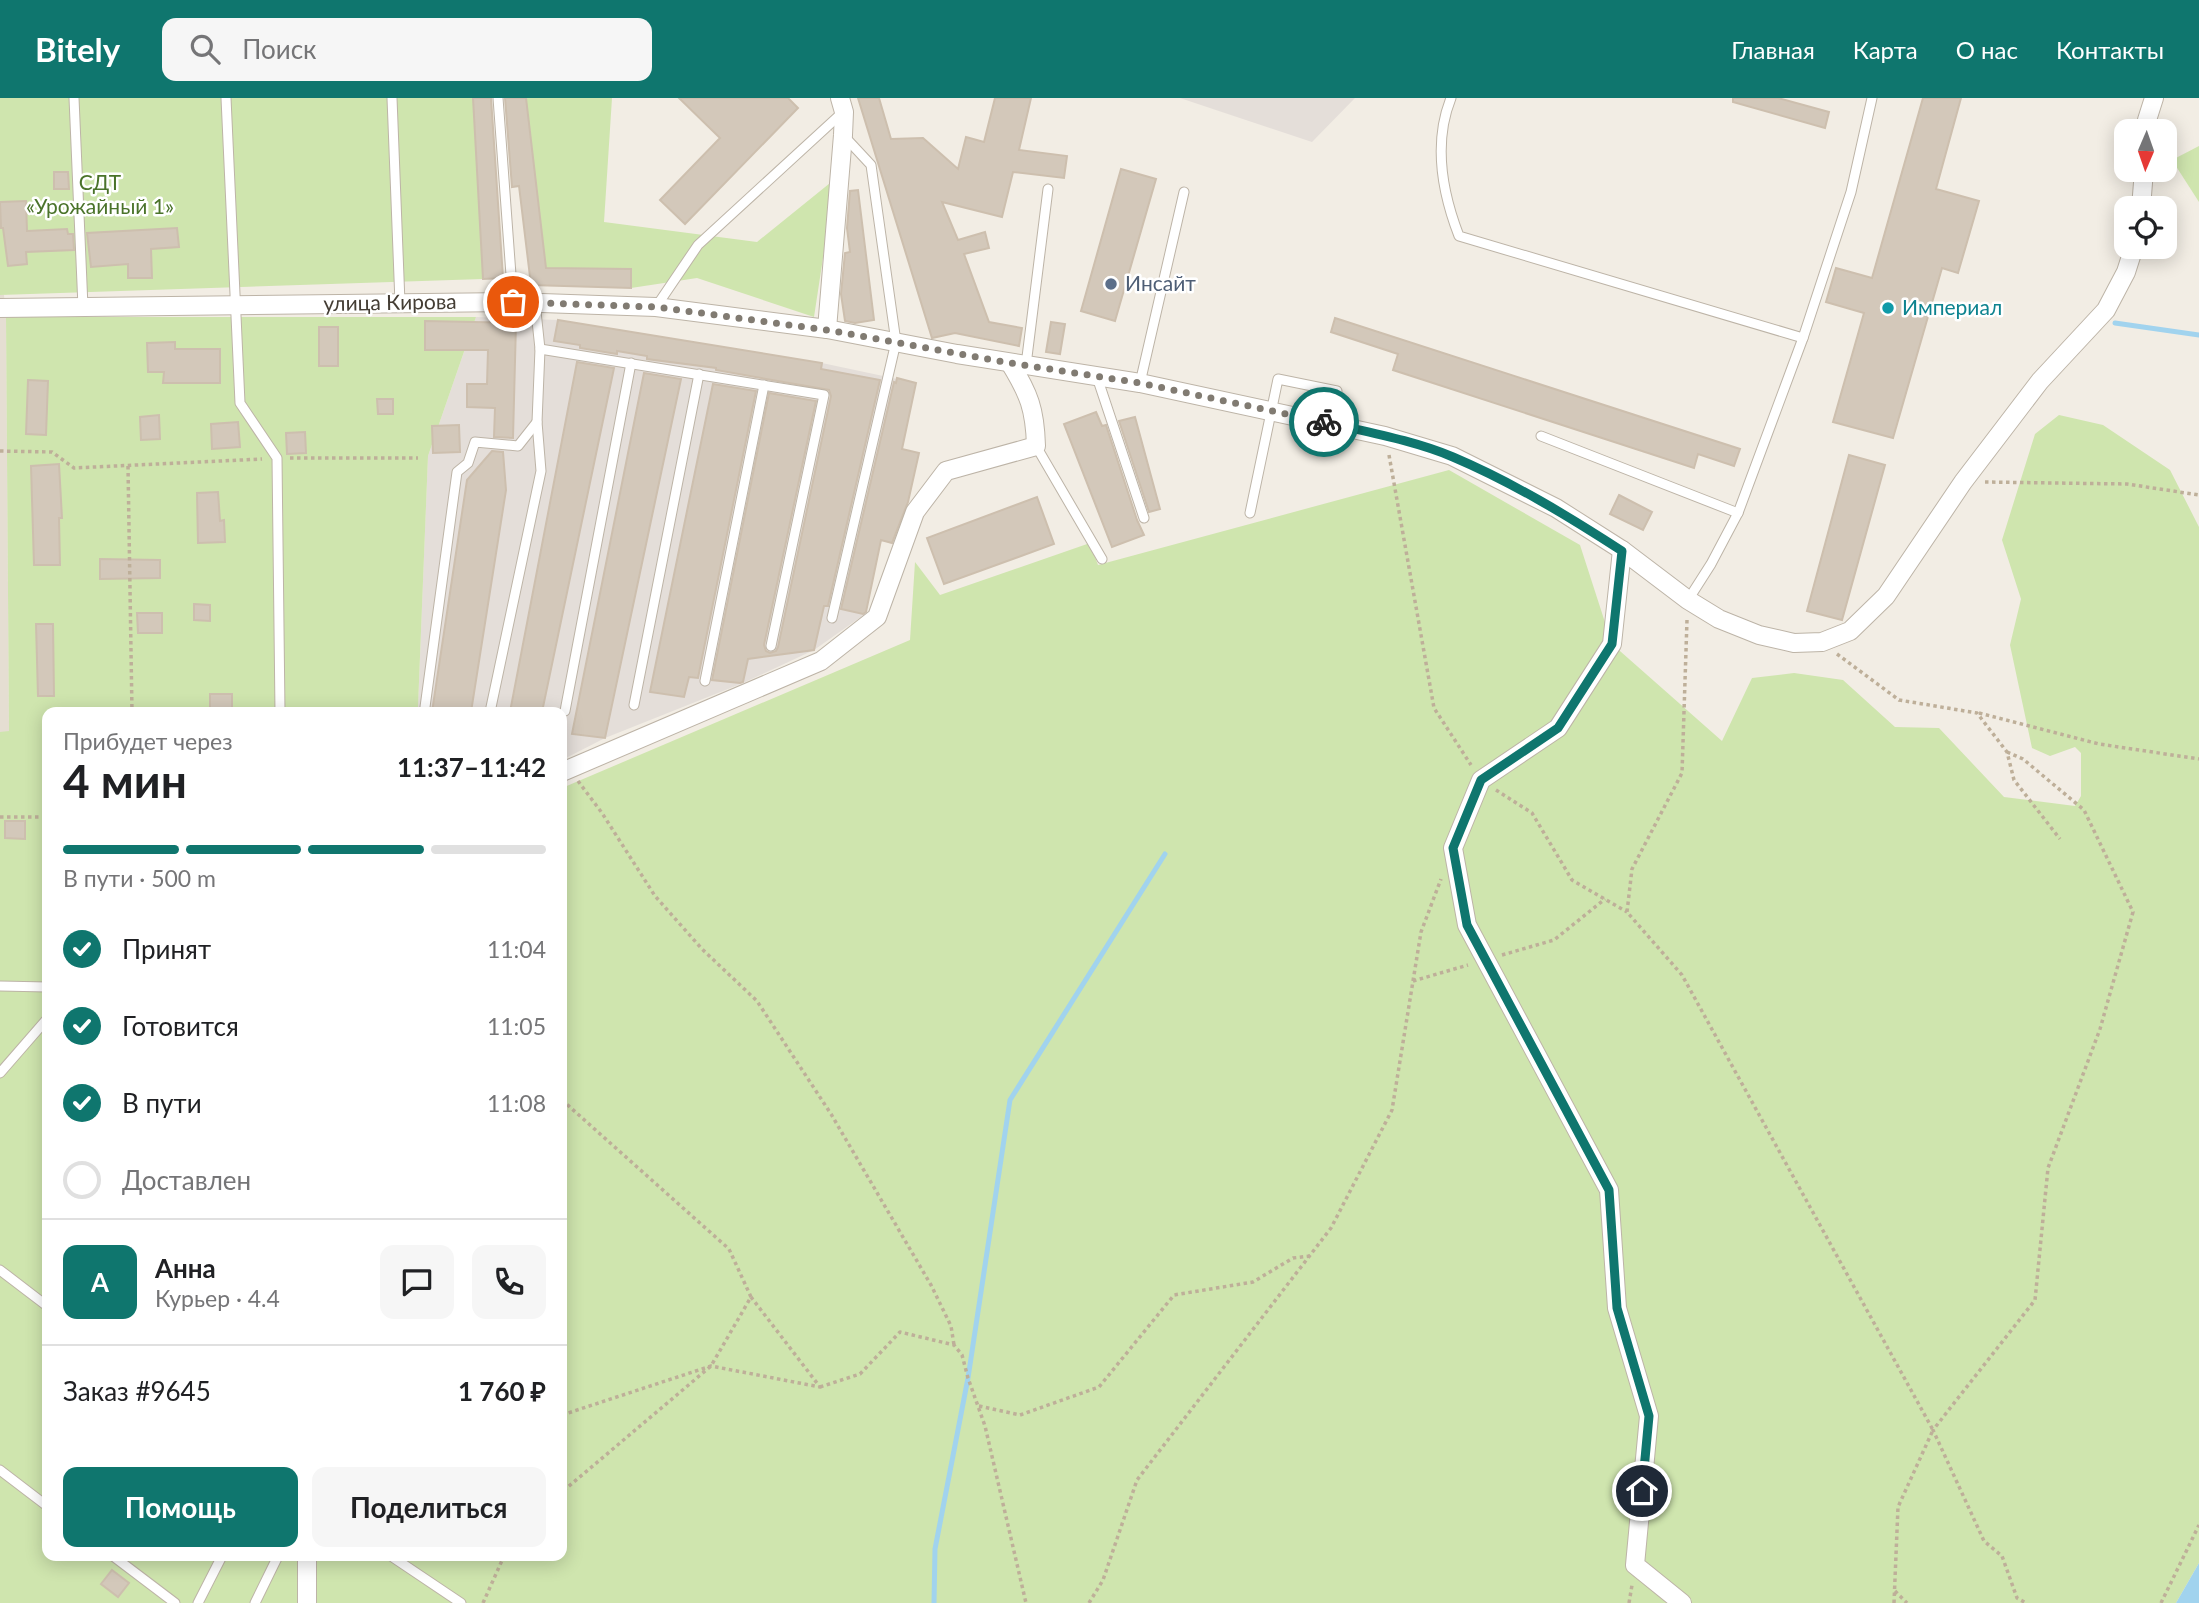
<!DOCTYPE html>
<html lang="ru">
<head>
<meta charset="utf-8">
<style>
	:root { --surface:#fff; --page:#f6f6f6; --text:#202124; --muted:#757577; --line:#e0e0e0; --accent:#0f766e }
	body { margin:0; font-family:Lato,sans-serif; background:var(--page); color:var(--text); height:100vh; display:flex; flex-direction:column; font-size:26px; white-space:nowrap }
	* { box-sizing:border-box; margin:0 }
	p { font-size:23px; color:var(--muted) }
	.icon { flex:none; width:38px; height:38px; fill:none; stroke:currentColor; stroke-width:2; stroke-linecap:round; stroke-linejoin:round }
	.map { position:relative; flex:1; overflow:hidden }
	.panel { position:absolute; left:42px; top:609px; width:525px; height:854px; display:flex; flex-direction:column; background:var(--surface); border-radius:14px; box-shadow:0 4px 18px #0003 }
	.panel>* { flex:none }
	.needle { width:46px; rotate:182deg }
	.controls { position:absolute; left:2114px; top:21px; display:grid; gap:14px }
	.controls a { display:grid; place-items:center; width:63px; height:63px; border-radius:14px; background:var(--surface); box-shadow:0 4px 18px #0003; font-size:35px }
	.pin { position:absolute; display:grid; place-items:center; width:60px; height:60px; color:#fff; margin:-30px; border:4px solid #fff; border-radius:50%; box-shadow:0 2px 7px #0007 }
	.courier { position:absolute; display:grid; place-items:center; width:70px; height:70px; margin:-35px; border:5px solid #0f766e; border-radius:50%; background:#fff; color:#222; box-shadow:0 2px 9px #0007 }
	.head em { font-style:normal; font-weight:700 }
	.head div { display:flex; flex-direction:column-reverse }
	.head { display:flex; align-items:center; justify-content:space-between; height:119px; padding:0 21px }
	h1 { font-size:46px; font-weight:700; line-height:52px }
	.bar { display:grid; grid-template-columns:repeat(4,1fr); gap:10px 7px; align-content:center; height:84px; padding:0 21px }
	.bar i { height:9px; border-radius:5px; background:var(--line) }
	.bar .active { background:var(--accent) }
	.bar p { grid-column:span 4 }
	.line { display:flex; align-items:center; gap:18px; padding:0 21px; border-top:2px solid var(--line) }
	.line div { flex:1 }
	.round { display:grid; place-items:center; flex:none; width:74px; height:74px; border-radius:14px; background:var(--page) }
	ol { padding:0 21px; list-style:none }
	li { display:flex; align-items:center; gap:21px; height:77px }
	li p { margin-inline-start:auto }
	li .icon { padding:7px; border-radius:50%; background:var(--accent); color:#fff; stroke-width:4 }
	li:last-child { color:var(--muted) }
	li i { width:38px; height:38px; border:4px solid var(--line); border-radius:50% }
	.primary-button { display:flex; gap:14px; margin-top:auto; padding:14px 21px }
	.primary-button a { flex:1; height:80px; border-radius:14px; background:var(--accent); color:#fff; font-size:28px; font-weight:700; line-height:80px; text-align:center }
	.primary-button a+a { background:var(--page); color:var(--text) }
	header { display:flex; align-items:center; gap:42px; box-sizing:border-box; height:98px; padding:0 35px; background:var(--accent); color:#fff }
	header strong { font-size:33px }
	nav { display:flex; gap:38px; margin-inline-start:auto; font-size:24px }
	.search { width:490px; height:63px; background:var(--page); display:flex; align-items:center; gap:18px; box-sizing:border-box; padding:0 24px; border-radius:14px; color:var(--muted); font-size:26px }
	.map>svg:first-child { display:block }
</style>
</head>
<body>
<header>
<strong>Bitely</strong>
<div class="search"><svg class="icon" aria-label="search" viewBox="0 0 24 24"><circle cx="10" cy="10" r="6"/><path d="M15 15l6 6"/></svg>Поиск</div>
<nav><a>Главная</a><a>Карта</a><a>О нас</a><a>Контакты</a></nav>
</header>
<div class="map">
<svg width="2199" height="1505" viewBox="0 0 2199 1505">
	<rect width="100%" height="100%" fill="#f2ede4"/>
	<polygon fill="#e5ded2" points="0,197 4,197 6,219 9,634 0,634"/>
	<g fill="#e4ded9">
		<polygon points="1180,0 1355,0 1312,44"/>
		<polygon points="476,219 558,222 822,265 916,285 902,351 919,355 899,446 881,443 865,516 814,552 743,585 605,640 562,662 562,614 420,614 418,609 428,358"/>
	</g>
	<g fill="#cfe5ae">
		<polygon points="0,0 473,0 483,181 0,197"/>
		<polygon points="526,0 612,0 604,124 757,144 835,81 814,219 697,180 631,190 631,171 546,170"/>
		<polygon points="2199,48 2199,104 2172,62"/>
		<polygon points="6,219 476,219 428,358 418,609 420,614 47,614 47,1458 562,1458 562,690 910,542 915,464 940,497 1090,445 1098,467 1449,372 1580,447 1612,546 1722,643 1752,580 1794,575 1843,582 1895,629 1939,630 2004,699 2075,708 2081,698 2081,655 2075,649 2050,658 2032,650 2010,547 2021,501 2002,442 2035,336 2059,317 2103,327 2170,372 2199,429 2199,1465 2176,1505 0,1505 0,634 9,633"/>
	</g>
	<polygon fill="#a1d3ee" points="2199,1465 2199,1505 2176,1505"/>
	<g fill="none" stroke-linecap="round" stroke-linejoin="round">
		<g stroke="#a1d3ee" stroke-width="5">
			<polyline points="2115,225 2199,237"/>
			<polyline points="934,1505 935,1451 968,1280 1010,1002 1165,756"/>
		</g>
	</g>
	<g fill="#d3c8ba" stroke="#cdbfae" stroke-width="2">
		<polygon points="473,0 491,0 503,180 483,181"/>
		<polygon points="505,0 526,0 546,170 631,171 631,190 531,187 519,88 512,89"/>
		<polygon points="679,0 788,0 798,10 685,126 660,102 720,40"/>
		<polygon points="858,0 879,0 891,41 923,40 958,71 966,39 984,44 995,0 1031,0 1019,52 1067,58 1064,80 1013,74 1002,119 942,104 958,142 985,134 989,150 964,156 989,224 1022,230 1019,248 955,235 932,240"/>
		<polygon points="1733,0 1778,0 1829,14 1825,30 1733,4"/>
		<polygon points="1923,0 1961,0 1936,91 1979,103 1958,175 1942,170 1893,340 1833,324 1864,215 1826,204 1836,170 1872,180"/>
		<polygon points="1121,71 1156,81 1115,223 1081,213"/>
		<polygon points="54,74 68,74 69,91 54,91"/>
		<polygon points="858,92 874,222 855,225 845,223 841,196 845,155 850,154 847,130 850,93"/>
		<polygon points="26,103 27,133 67,131 68,136 73,136 74,152 26,154 27,166 8,168 3,130 1,130 0,104"/>
		<polygon points="177,130 179,149 151,151 152,180 128,180 128,166 91,169 87,135"/>
		<polygon points="1335,220 1740,351 1734,368 1698,356 1694,370 1393,272 1398,256 1331,234"/>
		<polygon points="558,222 822,265 821,271 880,282 828,508 824,508 814,552 748,561 743,584 740,585 712,582 769,295 816,303 764,547 766,553 770,555 776,553 778,549 831,298 829,292 716,272 716,270 647,261 647,258 617,253 617,256 580,250 580,247 554,243"/>
		<polygon points="425,223 516,225 513,340 494,339 495,310 467,309 467,286 487,286 488,252 425,252"/>
		<polygon points="1051,224 1065,226 1060,256 1046,254"/>
		<rect x="319" y="229" width="19" height="39"/>
		<polygon points="175,244 175,251 220,251 220,285 163,285 164,274 148,274 147,245"/>
		<polygon points="577,264 614,270 542,614 510,614"/>
		<polygon points="644,275 681,281 605,640 572,636"/>
		<polygon points="897,280 916,285 902,351 919,355 908,404 892,445 881,442 866,514 863,516 841,511 894,284 896,285"/>
		<polygon points="28,282 48,283 46,337 26,336"/>
		<polygon points="713,286 756,293 698,580 689,579 684,599 650,594"/>
		<polygon points="377,301 393,301 393,316 378,316"/>
		<polygon points="1096,314 1102,328 1106,327 1137,422 1144,437 1112,449 1064,326"/>
		<polygon points="159,317 160,341 141,342 140,319"/>
		<polygon points="1135,319 1160,411 1149,414 1119,323"/>
		<polygon points="238,324 240,349 212,351 211,326"/>
		<polygon points="459,327 460,354 433,355 432,328"/>
		<polygon points="305,334 306,355 287,356 286,335"/>
		<polygon points="492,353 503,354 506,392 471,614 432,614 467,382"/>
		<polygon points="1849,357 1885,367 1842,522 1807,513"/>
		<polygon points="59,366 62,420 59,420 60,467 34,467 31,368"/>
		<polygon points="218,394 220,423 224,422 225,444 198,445 197,395"/>
		<polygon points="1619,397 1652,414 1643,432 1610,416"/>
		<polygon points="1037,399 1054,446 944,486 927,440"/>
		<polygon points="100,461 160,462 160,480 100,481"/>
		<polygon points="194,506 210,507 210,523 194,522"/>
		<polygon points="137,515 162,515 162,535 138,535"/>
		<polygon points="36,526 53,526 54,598 38,598"/>
		<rect x="210" y="596" width="22" height="14"/>
		<polygon points="5,723 25,723 25,741 5,740"/>
		<polygon points="112,1472 129,1485 118,1499 101,1486"/>
	</g>
	<g fill="none" stroke-linecap="round" stroke-linejoin="round">
		<g stroke="#bdb4a7" stroke-width="11">
			<g id="service">
				<polyline points="74,0 83,209"/>
				<polyline points="226,0 240,305 277,360 280,614"/>
				<polyline points="392,0 400,205"/>
				<polyline points="498,0 513,204"/>
				<path d="M1451,0C1433,45 1442,94 1459,138L1803,240"/>
				<polyline points="656,209 698,147 843,14"/>
				<polyline points="540,251 824,297 771,548"/>
				<polyline points="1026,267 1048,91"/>
				<polyline points="1097,279 1144,420"/>
				<polyline points="1140,285 1184,94"/>
				<polyline points="1541,338 1738,415"/>
				<polyline points="1036,348 1102,461"/>
				<polyline points="1250,415 1278,281 1337,293"/>
				<polyline points="1688,502 1711,466 1738,415 1803,240 1851,94 1872,0"/>
				<polyline points="832,520 896,244 871,67 844,38"/>
				<polyline points="705,583 764,287"/>
				<polyline points="634,607 699,276"/>
				<polyline points="425,609 457,374 468,365 475,344 518,348 537,324"/>
				<polyline points="565,613 631,265"/>
				<polyline points="490,614 541,373 537,324 540,251 535,204"/>
				<polyline points="0,888 47,889"/>
				<polyline points="0,975 47,921"/>
				<polyline points="0,1172 47,1208"/>
				<polyline points="0,1372 47,1408"/>
				<polyline points="113,1458 175,1505"/>
				<polyline points="391,1458 461,1505"/>
				<polyline points="198,1505 222,1458"/>
				<polyline points="255,1505 278,1458"/>
			</g>
		</g>
		<g stroke="#bdb4a7" stroke-width="20">
			<g id="minor">
				<polyline points="2147,33 2147,22 2154,0"/>
				<polyline points="2141,110 2144,72"/>
				<polyline points="0,210 513,204 656,209 827,231 957,256 1140,285 1385,338 1452,358 1556,410 1622,452 1688,502 1719,521 1759,537 1794,545 1822,544 1850,533 1886,498 1963,384 2040,283 2106,212 2126,174 2134,149"/>
				<polyline points="827,231 843,37 844,14 840,0"/>
				<polyline points="1622,452 1612,546 1558,630 1481,682 1453,750 1467,827 1609,1092 1617,1210 1649,1318 1635,1467 1682,1505"/>
				<path d="M562,674L821,563L877,519L915,414L946,373L1036,348C1035,311 1029,296 1010,265"/>
				<polyline points="307,1458 307,1505"/>
			</g>
		</g>
		<g stroke="#beaf99" stroke-width="3.5" stroke-dasharray="3.5 3.5" stroke-linecap="butt">
			<polyline points="0,353 52,354 74,370 262,361"/>
			<polyline points="1389,357 1434,610 1471,667"/>
			<polyline points="290,360 418,360"/>
			<polyline points="128,368 132,614"/>
			<polyline points="1985,384 2127,386 2199,397"/>
			<polyline points="1687,522 1682,675 1632,771 1627,814 1682,877 1933,1332 1898,1409 1894,1505"/>
			<polyline points="1837,556 1899,602 1977,615 2007,654 2014,682 2060,741"/>
			<polyline points="1979,615 2099,646 2199,661"/>
			<polyline points="2007,654 2023,661 2084,712 2133,814 2100,931 2048,1070 2035,1202 1933,1332 1984,1443 2002,1458 2017,1500 2026,1505"/>
			<polyline points="562,657 564,626"/>
			<polyline points="578,683 602,715 655,798 702,851 757,903 831,1016 931,1187 951,1228 954,1247"/>
			<polyline points="1496,692 1532,715 1572,782 1627,814"/>
			<polyline points="0,719 47,719"/>
			<polyline points="1502,857 1554,842 1605,801"/>
			<polyline points="1413,883 1468,867"/>
			<polyline points="562,1002 729,1151 751,1199 711,1268 562,1394"/>
			<polyline points="820,1289 860,1276 900,1234 954,1247 962,1257 968,1280 985,1328 1026,1505"/>
			<polyline points="979,1308 1020,1317 1099,1289 1174,1197 1253,1184 1293,1160 1310,1158"/>
			<polyline points="562,1317 711,1268 820,1289 751,1199"/>
			<polyline points="1895,1493 1907,1505"/>
			<polyline points="483,1505 504,1458"/>
			<polyline points="1089,1505 1103,1482 1137,1382 1331,1130 1392,1012 1421,834 1441,781"/>
			<polyline points="1629,1505 1632,1487"/>
			<polyline points="2161,1505 2199,1427"/>
		</g>
		<use href="#service" stroke="#fff" stroke-width="9"/>
		<use href="#minor" stroke="#fff" stroke-width="18"/>
	</g>
	<g fill="none" stroke-linecap="round" stroke-linejoin="round">
		<polyline stroke="#817b72" stroke-width="7" stroke-dasharray="0 12.6" points="513,204 656,209 827,232 1010,265 1140,285 1324,324"/>
		<path stroke="#0f766e" stroke-width="9" d="M1324,324C1366,334 1413,342 1453,359C1512,384 1568,418 1622,453L1612,546L1558,630L1481,682L1453,750L1467,827L1609,1092L1617,1210L1649,1318L1642,1393"/>
	</g>
	<circle fill="#5c6f8a" stroke="#fff" stroke-width="2.5" cx="1111" cy="186" r="7"/>
	<circle fill="#0f9aa8" stroke="#fff" stroke-width="2.5" cx="1888" cy="210" r="7"/>
	<g text-anchor="middle" stroke-width="5" stroke-linejoin="round" paint-order="stroke">
		<g font-size="21" fill="#4a732a" stroke="#fff">
			<text x="100" y="92">СДТ<tspan x="100" dy="24">«Урожайный 1»</tspan></text>
		</g>
		<g font-size="21" fill="#4e5e75" stroke="#fff" text-anchor="start">
			<text x="1125" y="193">Инсайт</text>
		</g>
		<g font-size="21" fill="#443d34" stroke="#fff">
			<text transform="translate(390 205) rotate(-1)" y="7">улица Кирова</text>
		</g>
		<g font-size="21" fill="#0d838f" stroke="#fff" text-anchor="start">
			<text x="1902" y="217">Империал</text>
		</g>
	</g>
</svg>
<div class="controls">
<a><svg class="needle" viewBox="-14 -14 28 28"><path d="M0-13l5 13h-10z" fill="#e53935"/><path d="M0 13l5-13h-10z" fill="#757577"/></svg></a>
<a><svg class="icon" aria-label="locate" viewBox="0 0 24 24"><circle cx="12" cy="12" r="6"/><path d="M12 2v4M12 18v4M2 12h4M18 12h4"/></svg></a>
</div>
<div class="pin" style="left:513px;top:204px;background:#ea580c"><svg class="icon" aria-label="bag" viewBox="0 0 24 24"><path d="M5 8h14l-1 12H6zM9 8a3 3 0 0 1 6 0"/></svg></div>
<div class="pin" style="left:1642px;top:1393px;background:#1f2937"><svg class="icon" aria-label="home" viewBox="0 0 24 24"><path d="M3 11l9-7 9 7M6 9v11h12V9"/></svg></div>
<div class="courier" style="left:1324px;top:324px"><svg class="icon" aria-label="bike" viewBox="0 0 24 24"><circle cx="6" cy="16" r="4"/><circle cx="18" cy="16" r="4"/><path d="M6 16l4-8h5l3 8M10 8l3 8H6M13 5h3"/></svg></div>
<section class="panel">
<div class="head"><div><h1>4 мин</h1><p>Прибудет через</p></div><em>11:37–11:42</em></div>
<div class="bar"><i class="active"></i><i class="active"></i><i class="active"></i><i></i><p>В пути · 500 m</p></div>
<ol>
<li><svg class="icon" aria-label="check" viewBox="0 0 24 24"><path d="M5 12l5 5 9-10"/></svg>Принят<p>11:04</p></li>
<li><svg class="icon" aria-label="check" viewBox="0 0 24 24"><path d="M5 12l5 5 9-10"/></svg>Готовится<p>11:05</p></li>
<li><svg class="icon" aria-label="check" viewBox="0 0 24 24"><path d="M5 12l5 5 9-10"/></svg>В пути<p>11:08</p></li>
<li><i></i>Доставлен</li>
</ol>
<div class="line" style="height:126px"><b class="round" style="background:var(--accent);color:#fff">А</b><div><b>Анна</b><p>Курьер · 4.4</p></div><a class="round"><svg class="icon" aria-label="chat" viewBox="0 0 24 24"><path d="M4 5h16v11H9l-5 4z"/></svg></a><a class="round"><svg class="icon" aria-label="phone" viewBox="0 0 24 24"><path d="M5 4h4l2 5-3 2q2 4 5 5l2-3 5 2v4C11 20 4 13 5 4z"/></svg></a></div>
<div class="line" style="height:91px"><div>Заказ #9645</div><b>1 760 ₽</b></div>
<div class="primary-button"><a>Помощь</a><a>Поделиться</a></div>
</section>
</div>
</body>
</html>
